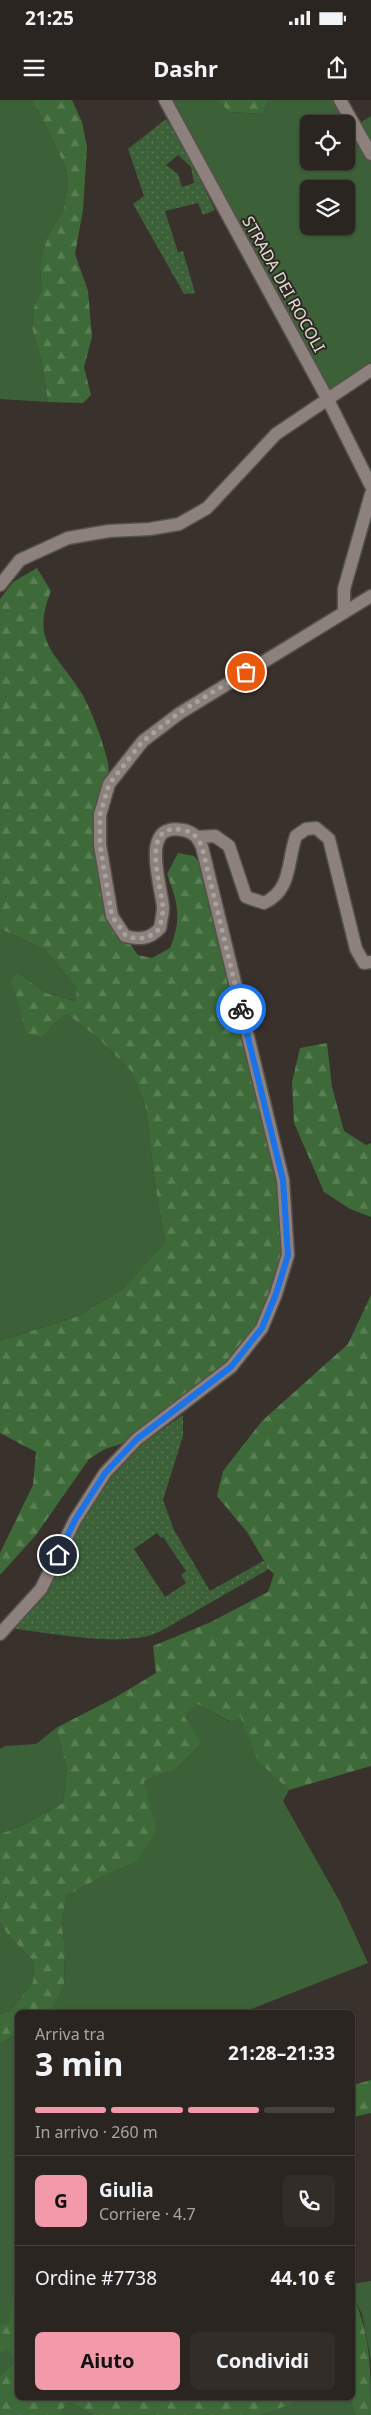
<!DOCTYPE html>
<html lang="it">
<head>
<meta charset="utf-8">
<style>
	:root { --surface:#2b2521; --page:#332d2a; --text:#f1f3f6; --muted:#a6a5a5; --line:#47423f; --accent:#f39aaa }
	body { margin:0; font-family:"Noto Sans",sans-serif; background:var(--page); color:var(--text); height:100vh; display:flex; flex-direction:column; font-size:19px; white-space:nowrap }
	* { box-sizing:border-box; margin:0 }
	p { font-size:16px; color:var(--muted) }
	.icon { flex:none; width:28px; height:28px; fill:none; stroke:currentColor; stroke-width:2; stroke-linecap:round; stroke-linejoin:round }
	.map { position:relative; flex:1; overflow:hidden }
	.details { position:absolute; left:15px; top:1910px; width:340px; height:390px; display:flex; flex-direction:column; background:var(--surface); border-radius:8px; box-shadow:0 1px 4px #0004,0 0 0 1px var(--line) }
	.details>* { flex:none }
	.buttons { position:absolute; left:300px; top:15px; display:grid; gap:10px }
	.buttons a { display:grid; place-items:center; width:55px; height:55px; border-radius:8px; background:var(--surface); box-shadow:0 1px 4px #0004,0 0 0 1px var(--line); font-size:25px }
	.pin { position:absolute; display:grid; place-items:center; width:42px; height:42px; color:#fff; margin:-21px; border:2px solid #fff; border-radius:50%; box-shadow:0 1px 5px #0007 }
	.courier { position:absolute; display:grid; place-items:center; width:50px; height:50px; margin:-25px; border:4px solid #1a73e8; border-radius:50%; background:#fff; color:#222; box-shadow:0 1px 6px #0007 }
	.summary em { font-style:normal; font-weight:700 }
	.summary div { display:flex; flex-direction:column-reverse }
	.summary { display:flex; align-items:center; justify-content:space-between; height:85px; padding:0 20px }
	h1 { font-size:32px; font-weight:700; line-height:38px }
	.bar { display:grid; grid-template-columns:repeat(4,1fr); gap:8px 5px; align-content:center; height:60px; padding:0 20px }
	.bar i { height:6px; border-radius:4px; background:var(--line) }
	.bar .active { background:var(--accent) }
	.bar p { grid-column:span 4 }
	.line { display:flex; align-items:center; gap:12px; padding:0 20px; border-top:1px solid var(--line) }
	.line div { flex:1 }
	.round { display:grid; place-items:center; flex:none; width:52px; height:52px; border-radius:8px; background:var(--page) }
	.action { display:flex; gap:10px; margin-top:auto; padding:10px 20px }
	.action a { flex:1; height:58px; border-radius:8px; background:var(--accent); color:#111; font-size:20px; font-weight:700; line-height:58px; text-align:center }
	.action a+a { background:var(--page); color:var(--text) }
	.status { display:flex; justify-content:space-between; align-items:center; height:35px; padding:0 25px; background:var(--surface); direction:ltr }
	.status svg { height:14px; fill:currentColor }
	header { display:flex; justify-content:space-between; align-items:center; height:65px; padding:0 20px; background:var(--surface); font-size:22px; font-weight:700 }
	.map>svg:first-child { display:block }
</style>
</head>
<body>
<div class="status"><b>21:25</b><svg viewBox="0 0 49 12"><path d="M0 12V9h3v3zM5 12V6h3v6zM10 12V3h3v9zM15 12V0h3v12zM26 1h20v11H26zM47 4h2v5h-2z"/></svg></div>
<header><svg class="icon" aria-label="menu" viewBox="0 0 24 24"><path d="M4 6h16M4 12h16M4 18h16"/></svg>Dashr<svg class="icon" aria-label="share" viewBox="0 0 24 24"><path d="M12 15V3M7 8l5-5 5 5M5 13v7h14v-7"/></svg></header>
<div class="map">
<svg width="371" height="2315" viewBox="0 0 371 2315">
	<defs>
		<pattern id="forest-firs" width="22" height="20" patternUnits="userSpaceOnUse" patternTransform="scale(1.25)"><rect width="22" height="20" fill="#3e6a39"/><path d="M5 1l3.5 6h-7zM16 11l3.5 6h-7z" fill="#5a7f55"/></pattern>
		<pattern id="park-dots" width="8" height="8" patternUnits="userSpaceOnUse" patternTransform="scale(1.25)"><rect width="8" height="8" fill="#3c6037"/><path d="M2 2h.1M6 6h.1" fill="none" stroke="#587653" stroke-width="1.8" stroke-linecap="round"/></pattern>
	</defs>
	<rect width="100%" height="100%" fill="#39312c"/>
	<g fill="#3c6037" fill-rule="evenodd">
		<polygon points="0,0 33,0 65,66 68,84 63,111 51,130 40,168 42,189 34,207 32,228 41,259 48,302 0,299"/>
		<path d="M165,0H218L229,12L263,14L268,0H340L355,26L371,16V274L327,298ZM309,24H346V61H309ZM309,89H346V126H309Z"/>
		<polygon points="3,830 45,850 77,888 77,901 46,893 17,872 26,934 42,938 55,923 67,914 98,938 130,970 145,1004 157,1098 165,1142 123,1189 78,1216 0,1241 0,831"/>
		<polygon points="197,1604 230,1622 240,1615 259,1661 289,1690 283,1701 340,1802 368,1863 244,1912 51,1912 64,1886 65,1847 62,1826 66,1796 102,1777 136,1762 149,1706 144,1681 174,1670 183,1615"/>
		<polygon points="56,1628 67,1669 63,1703 21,1726 0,1734 0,1649 5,1646 36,1644"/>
		<polygon points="0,1822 8,1835 34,1862 33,1882 10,1911 0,1914"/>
		<polygon points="17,1933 18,2180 8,2224 0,2224 0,1944"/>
		<polygon points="371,2181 371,2261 362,2214 353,2197 352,2184"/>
		<polygon points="8,2248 15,2261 0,2276 0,2253"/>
		<polygon points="302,2298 350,2298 355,2315 260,2315"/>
		<polygon points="69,2302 94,2315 61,2315 61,2311"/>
	</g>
	<g fill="url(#forest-firs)">
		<polygon points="33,0 72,0 82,22 87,47 83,110 75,154 88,191 92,237 84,267 91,295 83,303 48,302 41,259 32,228 34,207 42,189 40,168 44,148 51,130 63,111 68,84 65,66"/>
		<polygon points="218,0 268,0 263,14 229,12"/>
		<path d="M37,468L51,491C31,541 54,551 79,589C90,605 104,644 108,663C112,685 101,696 100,715C99,725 109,808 112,817C118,830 130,843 138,855L152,858L170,848C182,818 178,804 167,774L178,753L194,756L209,776L283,1080L288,1155L276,1194L231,1267L137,1339L105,1349L89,1359L36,1435L0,1475V1453L33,1385L36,1352L0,1333V1241L78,1216L123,1189L165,1142L157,1098L145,1004L130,970L98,938L67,914L55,923L42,938L26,934L21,911L11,881L17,872L46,893L76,901L77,888L45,850L3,830L0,831V499L13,482Z"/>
		<polygon points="327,943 332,987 344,1031 366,1045 371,1043 371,1666 289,1690 258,1661 240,1616 231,1622 197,1604 184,1616 201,1643 174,1670 144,1681 156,1731 136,1762 102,1777 66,1796 62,1826 65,1847 64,1886 51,1912 18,1912 17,1933 0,1944 0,1914 10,1911 33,1882 34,1862 8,1835 0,1822 0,1734 21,1726 63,1703 67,1669 56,1628 116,1597 156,1573 153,1546 211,1522 268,1492 274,1474 269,1469 247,1432 217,1396 223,1371 262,1321 348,1244 371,1195 371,1117 350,1109 324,1092 294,1023 292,982 300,948"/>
		<polygon points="371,1980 371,2013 353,2017 353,1985"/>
		<polygon points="17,2180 18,2298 302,2298 286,2306 260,2315 94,2315 69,2302 61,2311 61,2315 0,2315 0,2276 15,2261 8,2249 0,2253 0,2224 8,2224"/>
		<path d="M353,2197C371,2233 371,2275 371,2315H355L350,2298H352Z"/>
	</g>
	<g fill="url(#park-dots)" fill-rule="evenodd">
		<path d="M166,19L183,44L215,110L203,115L198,103L165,111L178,152L183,151L195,193L184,194L133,104L144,96L128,49ZM178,55L191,67L194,83L182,87L178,74L166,65Z"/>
		<path d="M183,1315V1336L163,1400L174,1430L210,1491L265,1460L269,1469L161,1531C128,1549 53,1533 15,1529L36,1500L92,1396L133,1350ZM157,1433L161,1438L163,1437L186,1471L181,1475L186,1483L165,1497L134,1449Z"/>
	</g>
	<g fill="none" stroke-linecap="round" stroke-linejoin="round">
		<g stroke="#57504c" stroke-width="15">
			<g id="street">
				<polyline points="165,0 327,298 371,386"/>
				<polyline points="340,0 371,54"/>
				<polyline points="0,485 20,460 68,438 109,431 150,429 179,424 207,408 276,334 371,270"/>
				<polyline points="344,511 344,489 371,394"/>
				<path d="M197,737L215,736L229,746L246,797L264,803C292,790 287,762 296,736L306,729L316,728L329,739L356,849L364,863L371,862"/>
			</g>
		</g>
		<g stroke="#57504c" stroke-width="15">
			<path id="secondary" d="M0,1534L41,1489L75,1420L105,1373L137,1339L231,1267L262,1228L276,1194L288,1155L283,1080L202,747C198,738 194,732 183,730C138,721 162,787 163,808C163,814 161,821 160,828C150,839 140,840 125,836L112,816L100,745V715L109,684L143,641L180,613L371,496"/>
		</g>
		<use href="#street" stroke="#8c817c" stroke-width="12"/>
		<use href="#secondary" stroke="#8c817c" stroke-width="12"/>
	</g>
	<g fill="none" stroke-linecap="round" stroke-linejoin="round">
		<path stroke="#a8a19e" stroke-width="5" stroke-dasharray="0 9" d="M241,909L202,747C198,738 194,732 183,730C138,721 162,787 163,808C163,814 161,821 160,828C150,839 140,840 126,836L112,816L100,745V715L109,684L142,642L180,612L246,572"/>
		<polyline stroke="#1a73e8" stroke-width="6" points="58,1455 75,1420 105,1373 137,1339 231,1267 262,1228 276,1194 288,1155 283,1080 241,909"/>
	</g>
	<g text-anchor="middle" stroke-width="4" stroke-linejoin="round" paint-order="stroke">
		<g font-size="16" fill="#e4dedb" stroke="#2f2722">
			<text transform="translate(284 184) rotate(61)" y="6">STRADA DEI ROCOLI</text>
		</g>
	</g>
</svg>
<div class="buttons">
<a><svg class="icon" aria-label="locate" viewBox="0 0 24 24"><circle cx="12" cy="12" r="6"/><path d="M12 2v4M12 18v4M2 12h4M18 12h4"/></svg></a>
<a><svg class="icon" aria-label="layers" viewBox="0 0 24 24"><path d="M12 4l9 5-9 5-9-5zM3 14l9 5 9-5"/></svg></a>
</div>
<div class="pin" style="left:246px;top:572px;background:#ea580c"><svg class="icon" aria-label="bag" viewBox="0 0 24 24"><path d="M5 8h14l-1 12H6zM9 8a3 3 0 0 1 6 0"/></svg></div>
<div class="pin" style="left:58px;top:1455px;background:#1f2937"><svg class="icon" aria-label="home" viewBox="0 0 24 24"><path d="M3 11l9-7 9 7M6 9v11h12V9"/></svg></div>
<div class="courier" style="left:241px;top:909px"><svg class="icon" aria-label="bike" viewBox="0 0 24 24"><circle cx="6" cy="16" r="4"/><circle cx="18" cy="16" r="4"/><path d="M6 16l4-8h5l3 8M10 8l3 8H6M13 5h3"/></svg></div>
<section class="details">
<div class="summary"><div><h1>3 min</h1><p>Arriva tra</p></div><em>21:28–21:33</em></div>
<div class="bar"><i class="active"></i><i class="active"></i><i class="active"></i><i></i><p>In arrivo · 260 m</p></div>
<div class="line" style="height:90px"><b class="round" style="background:var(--accent);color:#111">G</b><div><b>Giulia</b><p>Corriere · 4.7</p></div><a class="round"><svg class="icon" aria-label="phone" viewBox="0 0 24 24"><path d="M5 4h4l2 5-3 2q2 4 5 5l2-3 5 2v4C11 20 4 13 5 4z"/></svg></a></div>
<div class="line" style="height:65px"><div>Ordine #7738</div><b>44.10 €</b></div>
<div class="action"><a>Aiuto</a><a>Condividi</a></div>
</section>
</div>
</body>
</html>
